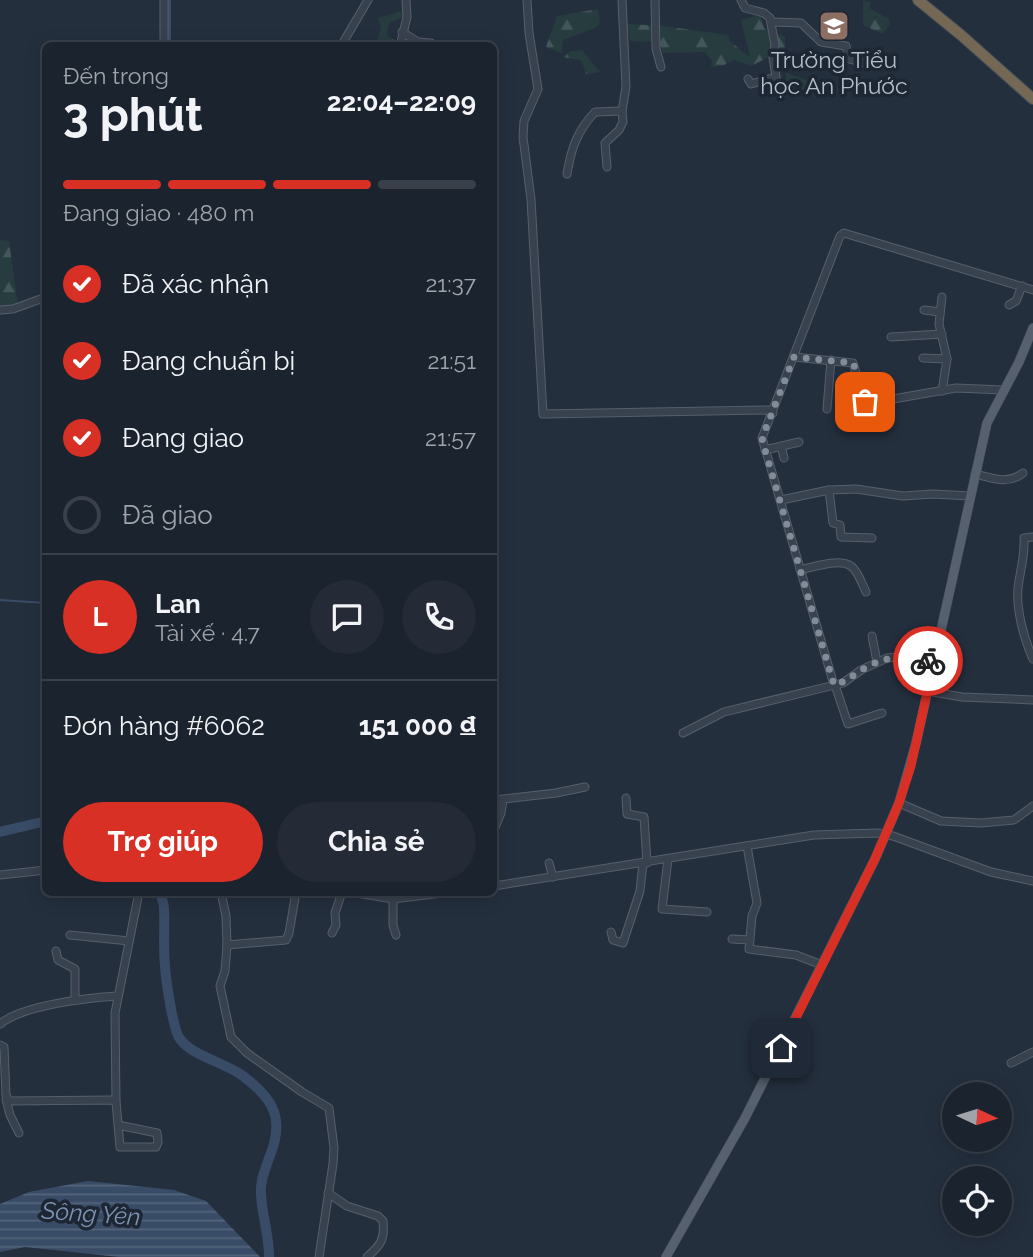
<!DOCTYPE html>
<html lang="vi">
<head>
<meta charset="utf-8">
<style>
	:root { --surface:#1b232e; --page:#242b36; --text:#f1f3f6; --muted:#a0a4aa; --line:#39404a; --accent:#d93025 }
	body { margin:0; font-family:Raleway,sans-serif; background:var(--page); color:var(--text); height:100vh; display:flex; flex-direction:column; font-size:26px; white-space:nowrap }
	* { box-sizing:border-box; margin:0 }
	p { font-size:23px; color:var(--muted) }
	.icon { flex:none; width:38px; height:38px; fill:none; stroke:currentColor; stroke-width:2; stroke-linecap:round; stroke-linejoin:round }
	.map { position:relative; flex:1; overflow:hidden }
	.panel { position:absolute; left:42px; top:42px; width:455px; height:854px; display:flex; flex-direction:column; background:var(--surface); border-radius:10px; box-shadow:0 4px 18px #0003,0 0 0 2px var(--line) }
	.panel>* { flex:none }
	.needle { width:46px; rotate:94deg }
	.tools { position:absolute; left:942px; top:1082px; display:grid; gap:14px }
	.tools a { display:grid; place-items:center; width:70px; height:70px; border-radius:50%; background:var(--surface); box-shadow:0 4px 18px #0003,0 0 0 2px var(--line); font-size:35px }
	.pin { position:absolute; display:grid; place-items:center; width:60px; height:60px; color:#fff; margin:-30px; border-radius:14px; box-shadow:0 4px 10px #0006 }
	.courier { position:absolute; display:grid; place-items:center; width:70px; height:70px; margin:-35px; border:5px solid #d93025; border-radius:50%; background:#fff; color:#222; box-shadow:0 2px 9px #0007 }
	.summary em { font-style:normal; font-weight:700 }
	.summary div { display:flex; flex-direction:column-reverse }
	.summary { display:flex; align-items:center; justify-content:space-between; height:119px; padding:0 21px }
	h1 { font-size:46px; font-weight:700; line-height:52px }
	.bar { display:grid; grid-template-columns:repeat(4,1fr); gap:10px 7px; align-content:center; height:84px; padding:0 21px }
	.bar i { height:9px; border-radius:5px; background:var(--line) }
	.bar .on { background:var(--accent) }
	.bar p { grid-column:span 4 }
	.line { display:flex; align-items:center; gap:18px; padding:0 21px; border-top:2px solid var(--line) }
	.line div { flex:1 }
	.round { display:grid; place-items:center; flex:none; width:74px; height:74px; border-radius:37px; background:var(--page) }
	ol { padding:0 21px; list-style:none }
	li { display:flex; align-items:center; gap:21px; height:77px }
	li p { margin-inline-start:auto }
	li .icon { padding:7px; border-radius:50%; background:var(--accent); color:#fff; stroke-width:4 }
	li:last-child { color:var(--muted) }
	li i { width:38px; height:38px; border:4px solid var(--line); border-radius:50% }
	.action { display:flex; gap:14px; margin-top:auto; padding:14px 21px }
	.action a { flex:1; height:80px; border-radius:42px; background:var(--accent); color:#fff; font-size:28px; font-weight:700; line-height:80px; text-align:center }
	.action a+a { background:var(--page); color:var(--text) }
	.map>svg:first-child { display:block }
</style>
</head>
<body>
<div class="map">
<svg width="1033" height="1257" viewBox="0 0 1033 1257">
	<defs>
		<pattern id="forest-firs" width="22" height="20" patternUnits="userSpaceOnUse" patternTransform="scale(1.75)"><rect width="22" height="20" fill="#263c3f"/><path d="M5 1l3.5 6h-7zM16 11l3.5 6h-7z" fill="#435659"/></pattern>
		<pattern id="water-rules" width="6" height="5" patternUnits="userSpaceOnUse" patternTransform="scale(1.75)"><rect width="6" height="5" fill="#394c67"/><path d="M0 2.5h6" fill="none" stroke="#53647b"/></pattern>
	</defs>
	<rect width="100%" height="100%" fill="#242f3e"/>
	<g fill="url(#forest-firs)">
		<polygon points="863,0 871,3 869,8 889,19 890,24 883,34 863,25"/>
		<polygon points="598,9 600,23 595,28 563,40 561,53 546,47 557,16"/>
		<polygon points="403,11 403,17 389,23 387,35 398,43 397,45 376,43 381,28 378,18"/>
		<polygon points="761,15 764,28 785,37 785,49 751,66 734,60 722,66 711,67 712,61 705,52 663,53 659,42 630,41 627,24 664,26 728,35 730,41 747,55 750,56 741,20"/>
		<polygon points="582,50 600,72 586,74 581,60 562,57 571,51"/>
		<polygon points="786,73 816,83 809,94 792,90 786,81"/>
		<polygon points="0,240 9,241 18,306 0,307"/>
	</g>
	<polygon fill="url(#water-rules)" points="88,1181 174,1190 206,1201 260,1257 119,1257 25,1247 0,1252 0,1204 29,1192"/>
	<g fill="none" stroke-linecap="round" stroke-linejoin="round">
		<polyline stroke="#394c67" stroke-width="2" points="0,600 46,603"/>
		<polyline stroke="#394c67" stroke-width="6" points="168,46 168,0"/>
		<g stroke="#394c67" stroke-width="10">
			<polyline points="0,832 46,821"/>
			<path d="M160,892C161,898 164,902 164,908C165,927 163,947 165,966C166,982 169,998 172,1014C174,1021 175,1032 180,1039C192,1056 226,1063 243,1076C275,1100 285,1120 269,1158C265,1170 260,1181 261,1194C262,1216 269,1234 269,1257"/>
		</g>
		<g stroke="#565f6c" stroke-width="9">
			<g id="minor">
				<polyline points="527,0 529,33 538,89 524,121 523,137 531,199 543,414 770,410 773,413"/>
				<polyline points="655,0 656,49 661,67"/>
				<polyline points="741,0 745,8 764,13 770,18 775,45 773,57 776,77 751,84 748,79"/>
				<polyline points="771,22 801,23 821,42 846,46 849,59 878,66"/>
				<polyline points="402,32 418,42 431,43 436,46"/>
				<polyline points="164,46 164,0"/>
				<polyline points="341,46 368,0"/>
				<polyline points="400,46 407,17 406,0"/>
				<polyline points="607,167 605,143 619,130 623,122 622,111 626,87 622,0"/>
				<path d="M567,174C571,149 577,131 595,112L622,111"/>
				<polyline points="942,297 939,324 947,359 942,391"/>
				<polyline points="1009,305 1016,301 1022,286"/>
				<polyline points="0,310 13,309 46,297"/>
				<polyline points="924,310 940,312"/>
				<polyline points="891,337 942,334"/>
				<path d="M794,357L853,363C859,379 855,388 865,402H876L956,388L1003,390"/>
				<polyline points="923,358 947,359"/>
				<polyline points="827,409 831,360"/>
				<polyline points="781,446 784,458"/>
				<polyline points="765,450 799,442"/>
				<path d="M975,474C992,478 1008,485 1023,473"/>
				<polyline points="829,490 833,523 840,525 841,537 872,538"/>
				<polyline points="781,500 829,490 856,489 903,496 933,494 970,496"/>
				<path d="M1033,537L1024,538C1025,558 1020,570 1018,588C1016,610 1024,639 1033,659"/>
				<path d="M800,570C813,567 839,558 851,566C858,571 862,584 866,592"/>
				<polyline points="872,636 877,662"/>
				<polyline points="834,685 762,438 840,236 844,233 1033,290"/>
				<polyline points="835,685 848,724 882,713"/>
				<polyline points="927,691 962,697 1033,700"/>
				<polyline points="683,733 724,712 843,683 861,670 887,658 899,657 934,662"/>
				<polyline points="626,798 627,814 644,817 647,863"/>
				<polyline points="494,800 556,793 585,787"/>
				<polyline points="899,803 941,821 981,823 1014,820 1033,806"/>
				<polyline points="494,830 501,813 503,800"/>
				<polyline points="747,846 757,903 752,916 749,949 796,955 822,965"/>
				<polyline points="668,859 662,909 707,912"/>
				<polyline points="549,863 553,877"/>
				<polyline points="0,875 46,870"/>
				<polyline points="494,886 814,835 878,833 893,836 991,872 1033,881"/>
				<polyline points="221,892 226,916 227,945 225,971 220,986 231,1037 247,1053 302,1092 329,1108 334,1148 333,1164 319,1257"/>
				<polyline points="351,892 393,899 450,892"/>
				<polyline points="393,899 393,925 396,935"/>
				<polyline points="611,932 613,940 623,943 640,891 643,863"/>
				<polyline points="332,933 336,925 335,913 342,892"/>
				<polyline points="70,935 129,941"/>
				<polyline points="732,939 750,940"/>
				<polyline points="227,945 286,940 289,933 296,892"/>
				<polyline points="56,951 58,960 75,969 75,1000"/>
				<path d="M0,1024C23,1005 87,998 117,996"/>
				<polyline points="0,1045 4,1047 6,1095 9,1101 112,1100 116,1102 120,1147 156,1147 158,1142 157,1133 118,1125"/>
				<polyline points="1011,1063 1033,1052"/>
				<polyline points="6,1099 10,1115 19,1133"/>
				<polyline points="116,1102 115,1013 139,892"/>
				<path d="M328,1193L347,1206L378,1216L383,1221C385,1239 381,1245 367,1257"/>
			</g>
		</g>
		<g stroke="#414a57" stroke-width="10">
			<polyline id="major" points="666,1257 745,1118 875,859 899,803 916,743 987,423 1019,362 1033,328"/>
		</g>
		<g stroke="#434c59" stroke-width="12">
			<polyline id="highway" points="918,0 961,35 1033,99"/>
		</g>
		<use href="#minor" stroke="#38414e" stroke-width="7"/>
		<use href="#major" stroke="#56606e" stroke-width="9"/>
		<use href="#highway" stroke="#746855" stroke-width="10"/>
	</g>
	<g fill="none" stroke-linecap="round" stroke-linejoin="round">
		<path stroke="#828b98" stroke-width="7" stroke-dasharray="0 12.6" d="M865,402C855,388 860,379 853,363L794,357L762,438L765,450L834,685C846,682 853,675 863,669C888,655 901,657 928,661"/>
		<polyline stroke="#d93025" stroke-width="9" points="781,1048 875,859 899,803 911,766 934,662 928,661"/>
	</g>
	<defs>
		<g id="school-square" transform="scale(1.575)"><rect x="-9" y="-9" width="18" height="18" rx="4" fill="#8d6e63" stroke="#1d2633"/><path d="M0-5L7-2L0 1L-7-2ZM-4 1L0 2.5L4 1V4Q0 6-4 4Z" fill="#fff"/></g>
	</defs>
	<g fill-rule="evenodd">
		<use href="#school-square" x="834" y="26"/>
	</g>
	<g text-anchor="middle" stroke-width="7" stroke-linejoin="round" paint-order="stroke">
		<g font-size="23" fill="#b4bcc9" stroke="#1d2633">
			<text x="834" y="68">Trường Tiểu<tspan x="834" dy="26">học An Phước</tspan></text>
		</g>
		<g font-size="24" font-style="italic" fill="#7c92b1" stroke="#1d2633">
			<text transform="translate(91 1214) rotate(4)" y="8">Sông Yên</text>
		</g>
	</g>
</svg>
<div class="tools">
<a><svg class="needle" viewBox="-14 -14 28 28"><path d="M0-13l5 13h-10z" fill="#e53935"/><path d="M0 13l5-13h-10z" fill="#a0a4aa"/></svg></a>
<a><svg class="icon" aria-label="locate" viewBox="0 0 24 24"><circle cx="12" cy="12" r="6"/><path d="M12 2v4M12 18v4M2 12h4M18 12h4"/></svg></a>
</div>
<div class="pin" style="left:865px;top:402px;background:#ea580c"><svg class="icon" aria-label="bag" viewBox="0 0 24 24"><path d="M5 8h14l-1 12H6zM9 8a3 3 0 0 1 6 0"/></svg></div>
<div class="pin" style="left:781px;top:1048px;background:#1f2937"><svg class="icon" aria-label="home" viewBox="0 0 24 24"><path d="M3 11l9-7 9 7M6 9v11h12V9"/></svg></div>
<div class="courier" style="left:928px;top:661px"><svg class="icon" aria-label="bike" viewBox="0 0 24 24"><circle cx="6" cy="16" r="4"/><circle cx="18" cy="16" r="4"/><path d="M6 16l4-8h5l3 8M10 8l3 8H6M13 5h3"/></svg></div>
<section class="panel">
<div class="summary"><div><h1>3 phút</h1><p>Đến trong</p></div><em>22:04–22:09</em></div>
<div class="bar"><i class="on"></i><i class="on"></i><i class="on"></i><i></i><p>Đang giao · 480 m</p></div>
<ol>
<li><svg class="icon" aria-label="check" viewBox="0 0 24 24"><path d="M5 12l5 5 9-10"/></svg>Đã xác nhận<p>21:37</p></li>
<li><svg class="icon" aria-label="check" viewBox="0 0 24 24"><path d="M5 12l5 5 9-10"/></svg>Đang chuẩn bị<p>21:51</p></li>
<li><svg class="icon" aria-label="check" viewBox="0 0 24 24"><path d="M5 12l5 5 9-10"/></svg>Đang giao<p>21:57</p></li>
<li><i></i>Đã giao</li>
</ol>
<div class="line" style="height:126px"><b class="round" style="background:var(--accent);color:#fff">L</b><div><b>Lan</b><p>Tài xế · 4.7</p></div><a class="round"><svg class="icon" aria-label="chat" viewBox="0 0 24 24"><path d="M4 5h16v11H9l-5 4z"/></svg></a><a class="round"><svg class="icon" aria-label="phone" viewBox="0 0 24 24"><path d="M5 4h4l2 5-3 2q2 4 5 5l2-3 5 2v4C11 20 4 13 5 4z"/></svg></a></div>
<div class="line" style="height:91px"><div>Đơn hàng #6062</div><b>151 000 ₫</b></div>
<div class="action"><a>Trợ giúp</a><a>Chia sẻ</a></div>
</section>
</div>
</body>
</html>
